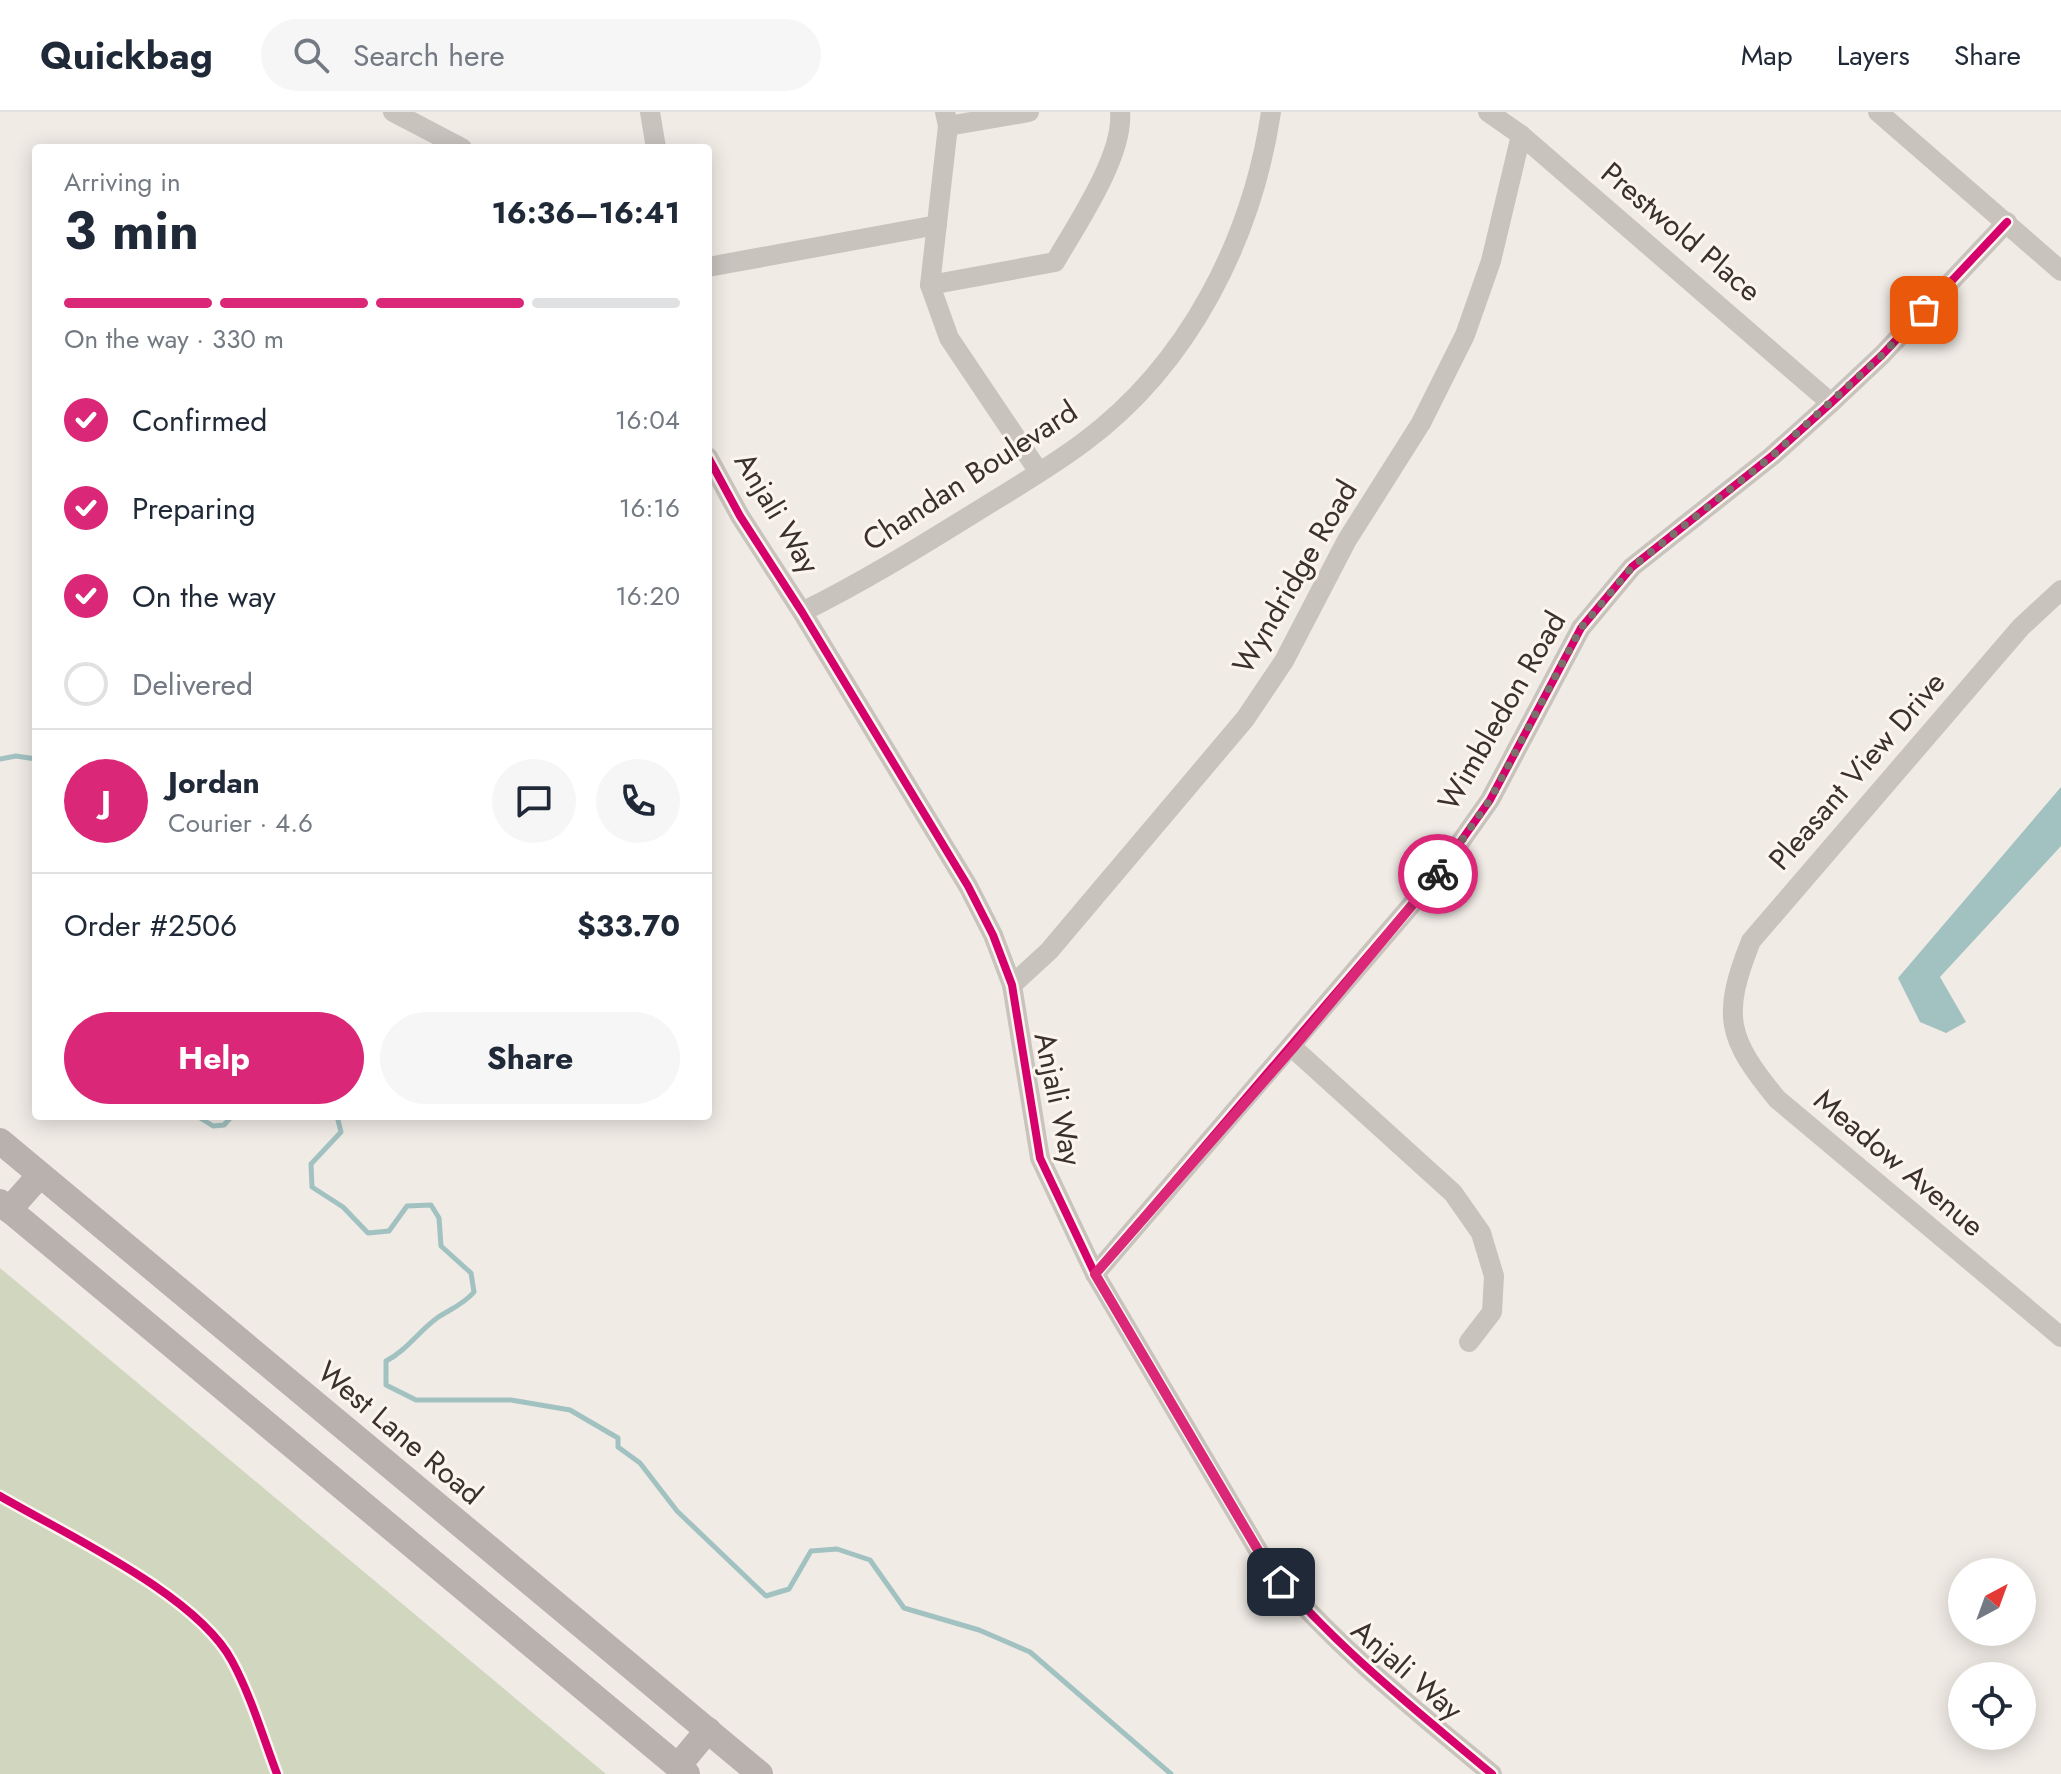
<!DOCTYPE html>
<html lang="en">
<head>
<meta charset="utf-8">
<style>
	:root { --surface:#fff; --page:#f6f6f7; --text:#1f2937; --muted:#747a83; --line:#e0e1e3; --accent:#db2777 }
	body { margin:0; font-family:Jost,sans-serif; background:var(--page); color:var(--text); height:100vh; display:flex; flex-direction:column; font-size:30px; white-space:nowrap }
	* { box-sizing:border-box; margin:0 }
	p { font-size:26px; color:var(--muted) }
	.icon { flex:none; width:44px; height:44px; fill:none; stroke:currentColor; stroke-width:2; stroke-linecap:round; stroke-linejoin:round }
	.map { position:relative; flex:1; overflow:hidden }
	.sheet { position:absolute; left:32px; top:32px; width:680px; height:976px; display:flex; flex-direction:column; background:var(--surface); border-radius:8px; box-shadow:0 4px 20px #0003 }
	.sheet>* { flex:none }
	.needle { width:52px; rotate:41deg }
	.buttons { position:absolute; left:1948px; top:1446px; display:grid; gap:16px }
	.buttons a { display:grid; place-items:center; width:88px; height:88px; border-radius:50%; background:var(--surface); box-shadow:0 4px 20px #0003; font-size:40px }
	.pin { position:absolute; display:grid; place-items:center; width:68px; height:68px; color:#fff; margin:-34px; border-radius:16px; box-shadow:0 4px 12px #0006 }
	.courier { position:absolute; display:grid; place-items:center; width:80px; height:80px; margin:-40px; border:6px solid #db2777; border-radius:50%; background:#fff; color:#222; box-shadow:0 2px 10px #0007 }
	.overview em { font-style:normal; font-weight:700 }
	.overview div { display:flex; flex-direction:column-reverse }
	.overview { display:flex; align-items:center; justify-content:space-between; height:136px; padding:0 32px }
	h1 { font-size:52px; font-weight:700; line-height:60px }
	.bar { display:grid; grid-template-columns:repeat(4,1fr); gap:12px 8px; align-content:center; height:96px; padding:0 32px }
	.bar i { height:10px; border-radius:6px; background:var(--line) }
	.bar .active { background:var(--accent) }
	.bar p { grid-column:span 4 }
	.line { display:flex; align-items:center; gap:20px; padding:0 32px; border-top:2px solid var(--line) }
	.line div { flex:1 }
	.round { display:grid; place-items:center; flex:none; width:84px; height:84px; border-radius:42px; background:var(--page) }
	ol { padding:0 32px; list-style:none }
	li { display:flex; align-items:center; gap:24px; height:88px }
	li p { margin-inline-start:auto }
	li .icon { padding:8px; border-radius:50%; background:var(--accent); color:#fff; stroke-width:4 }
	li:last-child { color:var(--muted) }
	li i { width:44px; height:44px; border:4px solid var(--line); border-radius:50% }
	.cta { display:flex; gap:16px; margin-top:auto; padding:16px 32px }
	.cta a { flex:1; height:92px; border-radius:48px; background:var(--accent); color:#fff; font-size:32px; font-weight:700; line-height:92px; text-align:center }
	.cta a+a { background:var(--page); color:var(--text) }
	header { display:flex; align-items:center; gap:48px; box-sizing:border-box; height:112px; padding:0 40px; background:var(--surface); border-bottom:2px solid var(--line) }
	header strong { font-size:38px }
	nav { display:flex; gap:44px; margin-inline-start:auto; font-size:28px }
	.search { width:560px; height:72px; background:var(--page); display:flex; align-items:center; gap:20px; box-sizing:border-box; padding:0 28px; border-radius:44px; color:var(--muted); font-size:30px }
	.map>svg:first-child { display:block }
</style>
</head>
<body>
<header>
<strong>Quickbag</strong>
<div class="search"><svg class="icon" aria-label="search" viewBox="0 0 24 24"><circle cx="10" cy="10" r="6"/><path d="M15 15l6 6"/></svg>Search here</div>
<nav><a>Map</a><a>Layers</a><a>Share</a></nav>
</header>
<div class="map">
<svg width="2061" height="1662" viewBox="0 0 2061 1662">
	<rect width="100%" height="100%" fill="#f0ebe5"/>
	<polygon fill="#d1d6bf" points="0,1156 606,1662 0,1662"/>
	<polygon fill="#a1c2c1" points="2061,675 2061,734 1940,865 1966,910 1946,921 1920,910 1898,866"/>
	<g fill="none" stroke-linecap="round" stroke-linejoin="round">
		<g stroke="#a1c2c1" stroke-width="5">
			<polyline points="0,647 16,644 36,647"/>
			<polyline points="197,1004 213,1014 224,1013 232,1004"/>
			<path d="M337,1004L341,1020L311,1052L312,1075L343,1095L368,1121L389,1119L407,1094L431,1093L439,1106L441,1134L471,1161L474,1180C463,1193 450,1197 437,1206C418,1220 406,1239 386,1249V1273L416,1288H511L570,1298L618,1326V1335L640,1351L677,1399L766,1484L789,1477L811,1439L837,1437L870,1448L904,1496L979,1518L1030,1540L1171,1662"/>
		</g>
		<g stroke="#c9c3be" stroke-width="20">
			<polyline points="393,0 462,36"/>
			<polyline points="650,0 656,36"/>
			<polyline points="945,0 948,14 930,173 949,226 1039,360"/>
			<polyline points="1488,0 1521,23 1831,291"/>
			<polyline points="1878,0 2061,159"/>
			<polyline points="948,14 1029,0"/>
			<polyline points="708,155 937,113"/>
			<path d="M930,173L1055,150C1077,112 1124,43 1120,0"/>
			<path d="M708,345L740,404L802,500L968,774L993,823L1012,873L1040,1046L1095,1162L1265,1450C1331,1531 1412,1595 1492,1662"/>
			<path d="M2061,478L2021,515L1751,829C1721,904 1727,926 1777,987L2061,1225"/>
			<path d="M802,500C861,471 916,437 971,403C1009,379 1048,357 1084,330C1189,252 1252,127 1271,0"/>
			<polyline points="1012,873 1049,839 1245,607 1284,549 1347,428 1421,311 1465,223 1491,149 1521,23"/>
			<polyline points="1293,936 1453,1081 1481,1121 1494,1164 1492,1200 1469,1230"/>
			<polyline points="1095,1162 1437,763 1490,688 1581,516 1632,455 1772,344 1831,291 1882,243 2007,110"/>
		</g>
		<g stroke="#b8b1ad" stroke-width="26">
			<polyline points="0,1029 760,1662"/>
			<polyline points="0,1090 687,1662"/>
			<polyline points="9,1098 40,1063"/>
			<polyline points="678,1654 708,1618"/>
		</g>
		<g stroke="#fbf5ee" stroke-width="13">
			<g id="cycleway">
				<path d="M708,345L740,404L802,500L968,774L993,823L1012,873L1040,1046L1095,1162L1265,1450C1331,1531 1412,1595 1492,1662"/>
				<polyline points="1095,1162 1437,763 1490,688 1581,516 1632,455 1772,344 1831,291 1882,243 2007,110"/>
				<path d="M0,1384C65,1422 197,1483 232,1549C251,1584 263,1625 277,1662"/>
			</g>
		</g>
		<use href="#cycleway" stroke="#d6006c" stroke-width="8"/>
	</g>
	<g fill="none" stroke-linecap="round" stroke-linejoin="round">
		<polyline stroke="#7a716c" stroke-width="8" stroke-dasharray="0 14.4" points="1438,762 1490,688 1581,516 1632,455 1772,344 1882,243 1924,198"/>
		<polyline stroke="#db2777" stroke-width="10" points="1281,1470 1265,1450 1095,1162 1293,936 1438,762"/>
	</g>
	<g text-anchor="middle" stroke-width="6" stroke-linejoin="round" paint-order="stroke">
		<g font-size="30" fill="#3b302b" stroke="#fbf5ee">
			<text transform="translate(1681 120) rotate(40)" y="10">Prestwold Place</text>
			<text transform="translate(970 364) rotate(-33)" y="10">Chandan Boulevard</text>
			<text transform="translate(777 401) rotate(59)" y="10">Anjali Way</text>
			<text transform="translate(1295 465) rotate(-60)" y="10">Wyndridge Road</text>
			<text transform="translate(1502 599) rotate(-60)" y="10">Wimbledon Road</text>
			<text transform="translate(1857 659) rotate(-49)" y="10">Pleasant View Drive</text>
			<text transform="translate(1058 987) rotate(78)" y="10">Anjali Way</text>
			<text transform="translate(1899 1051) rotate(40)" y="10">Meadow Avenue</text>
			<text transform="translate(400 1321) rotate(40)" y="10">West Lane Road</text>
			<text transform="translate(1407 1558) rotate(41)" y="10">Anjali Way</text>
		</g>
	</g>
</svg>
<div class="buttons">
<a><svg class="needle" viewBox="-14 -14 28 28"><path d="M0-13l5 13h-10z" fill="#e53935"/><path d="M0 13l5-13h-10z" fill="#747a83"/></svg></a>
<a><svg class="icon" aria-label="locate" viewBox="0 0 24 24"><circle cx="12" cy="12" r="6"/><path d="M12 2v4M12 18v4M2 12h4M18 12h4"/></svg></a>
</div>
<div class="pin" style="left:1924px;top:198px;background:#ea580c"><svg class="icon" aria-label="bag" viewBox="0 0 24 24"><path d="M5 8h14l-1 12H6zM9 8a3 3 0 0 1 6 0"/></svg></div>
<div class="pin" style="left:1281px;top:1470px;background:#1f2937"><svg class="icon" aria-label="home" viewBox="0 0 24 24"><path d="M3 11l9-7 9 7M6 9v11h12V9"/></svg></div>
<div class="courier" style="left:1438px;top:762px"><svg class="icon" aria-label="bike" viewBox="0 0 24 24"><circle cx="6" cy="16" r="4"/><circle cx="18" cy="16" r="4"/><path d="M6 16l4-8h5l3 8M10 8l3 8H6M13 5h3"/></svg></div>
<section class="sheet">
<div class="overview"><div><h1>3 min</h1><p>Arriving in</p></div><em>16:36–16:41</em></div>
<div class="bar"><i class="active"></i><i class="active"></i><i class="active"></i><i></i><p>On the way · 330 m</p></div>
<ol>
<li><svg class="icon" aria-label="check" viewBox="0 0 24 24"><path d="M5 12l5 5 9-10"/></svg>Confirmed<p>16:04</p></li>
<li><svg class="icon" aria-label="check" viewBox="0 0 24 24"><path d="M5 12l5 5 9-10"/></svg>Preparing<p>16:16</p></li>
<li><svg class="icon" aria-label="check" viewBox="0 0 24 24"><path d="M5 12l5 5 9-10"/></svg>On the way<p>16:20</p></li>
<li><i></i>Delivered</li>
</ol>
<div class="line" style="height:144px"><b class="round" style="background:var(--accent);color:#fff">J</b><div><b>Jordan</b><p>Courier · 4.6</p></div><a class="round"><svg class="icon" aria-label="chat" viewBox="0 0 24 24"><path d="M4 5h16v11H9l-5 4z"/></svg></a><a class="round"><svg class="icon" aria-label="phone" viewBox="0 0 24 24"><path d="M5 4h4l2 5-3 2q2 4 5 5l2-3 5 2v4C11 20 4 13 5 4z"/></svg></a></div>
<div class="line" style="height:104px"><div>Order #2506</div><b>$33.70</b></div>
<div class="cta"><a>Help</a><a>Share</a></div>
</section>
</div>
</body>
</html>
